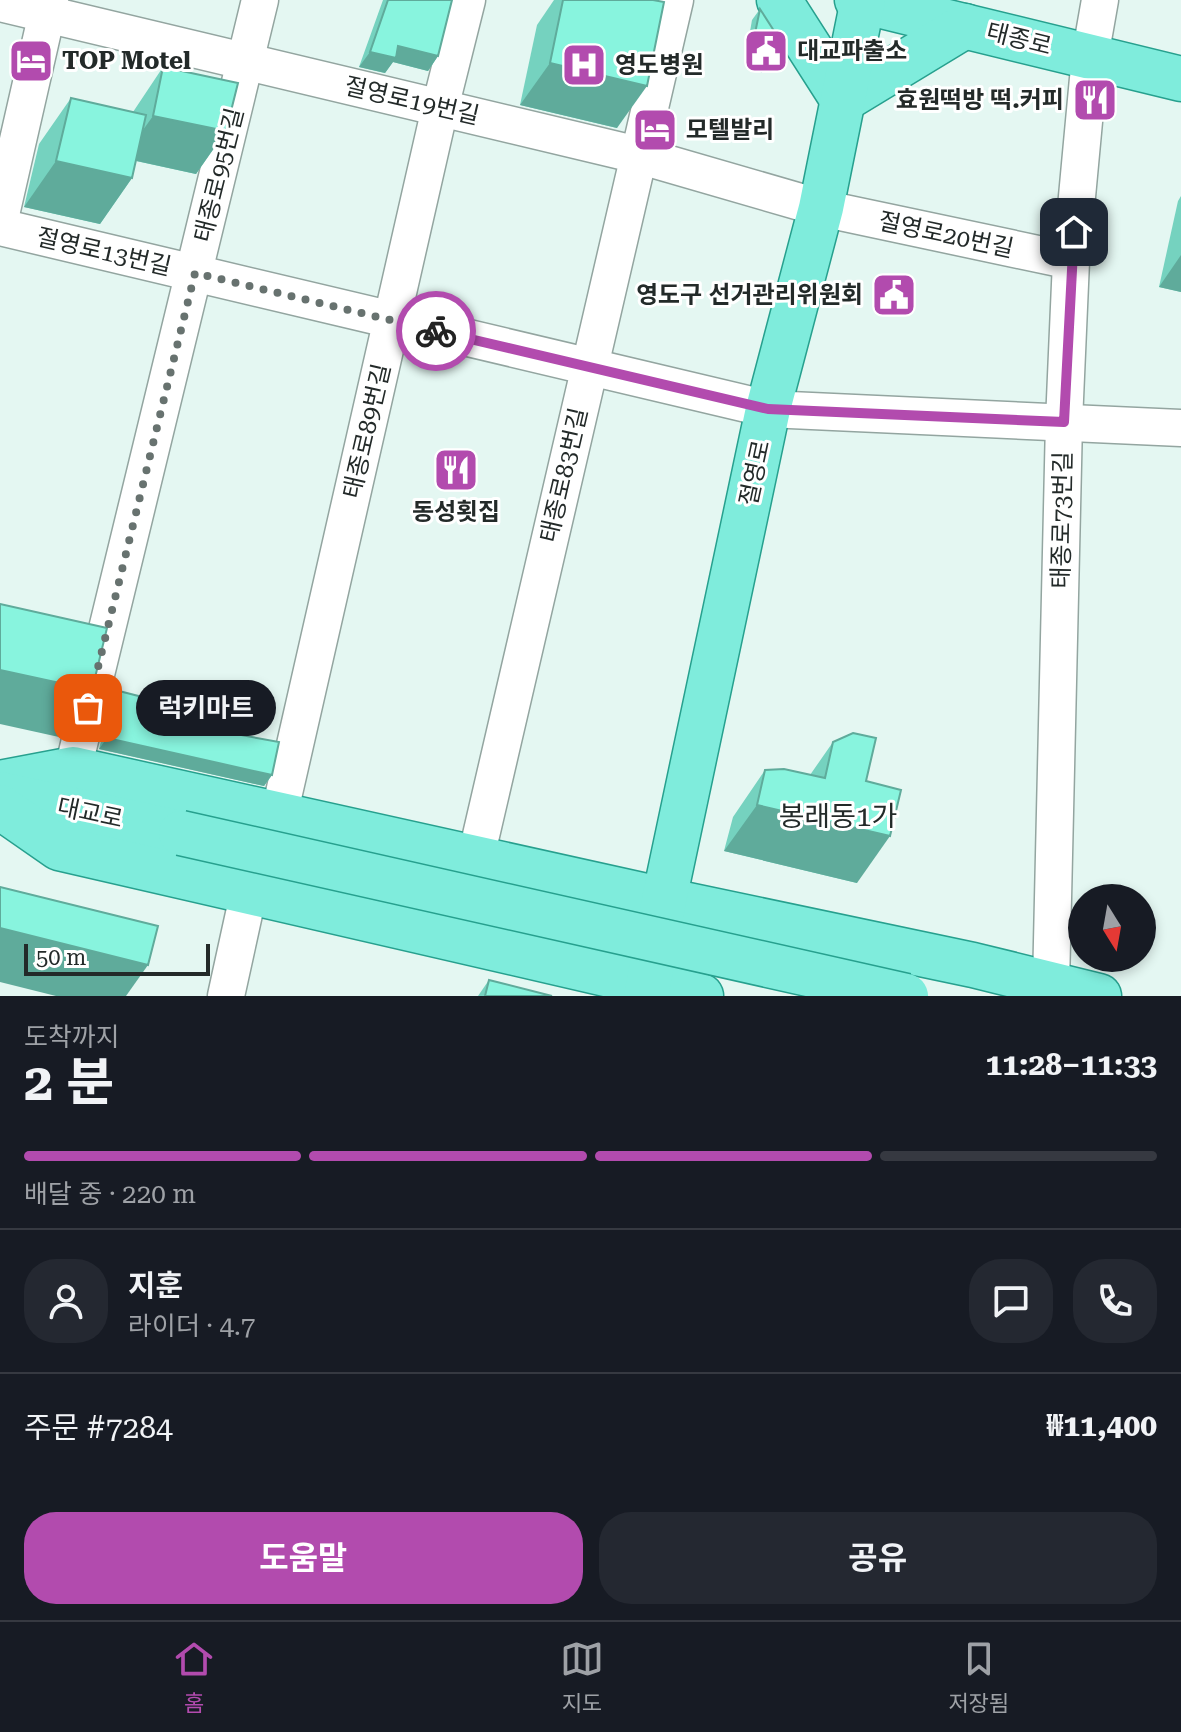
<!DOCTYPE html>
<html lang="ko">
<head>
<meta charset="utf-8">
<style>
	:root { --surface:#171b24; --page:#242831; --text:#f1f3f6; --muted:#9ea1a6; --line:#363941; --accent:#b24bae }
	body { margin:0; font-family:"Roboto Serif","Noto Sans KR",serif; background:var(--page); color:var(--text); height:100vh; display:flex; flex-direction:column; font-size:30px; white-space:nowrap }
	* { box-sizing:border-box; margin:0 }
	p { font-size:26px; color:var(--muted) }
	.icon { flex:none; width:44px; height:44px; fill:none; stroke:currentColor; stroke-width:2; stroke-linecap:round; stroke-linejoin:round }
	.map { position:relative; height:996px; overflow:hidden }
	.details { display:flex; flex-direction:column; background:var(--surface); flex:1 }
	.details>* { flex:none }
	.needle { width:52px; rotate:169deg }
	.tools { position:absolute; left:1068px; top:884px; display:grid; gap:16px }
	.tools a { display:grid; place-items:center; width:88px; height:88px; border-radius:50%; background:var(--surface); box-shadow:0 4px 12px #0003; font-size:40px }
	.scale { position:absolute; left:24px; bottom:20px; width:186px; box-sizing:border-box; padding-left:8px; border:4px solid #232a29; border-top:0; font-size:22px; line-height:28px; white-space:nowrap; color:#232a29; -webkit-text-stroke:6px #fff; paint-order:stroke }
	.pin { position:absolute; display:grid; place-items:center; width:68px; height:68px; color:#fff; margin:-34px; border-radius:16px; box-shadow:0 4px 12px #0006 }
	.courier { position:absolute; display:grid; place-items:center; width:80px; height:80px; margin:-40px; border:6px solid #b24bae; border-radius:50%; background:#fff; color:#222; box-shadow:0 2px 10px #0007 }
	.bubble { position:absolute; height:56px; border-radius:28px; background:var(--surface); box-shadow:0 4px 12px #0003; font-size:26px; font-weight:700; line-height:56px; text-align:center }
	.head em { font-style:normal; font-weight:700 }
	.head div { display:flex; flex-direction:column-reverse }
	.head { display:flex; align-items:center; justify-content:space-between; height:136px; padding:0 24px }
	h1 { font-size:52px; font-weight:700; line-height:60px }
	.bar { display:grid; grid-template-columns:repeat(4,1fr); gap:12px 8px; align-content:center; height:96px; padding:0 24px }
	.bar i { height:10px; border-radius:6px; background:var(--line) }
	.bar .selected { background:var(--accent) }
	.bar p { grid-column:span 4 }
	.line { display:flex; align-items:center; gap:20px; padding:0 24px; border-top:2px solid var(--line) }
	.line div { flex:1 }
	.round { display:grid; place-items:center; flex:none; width:84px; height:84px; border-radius:32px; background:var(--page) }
	.primary-button { display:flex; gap:16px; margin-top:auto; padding:16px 24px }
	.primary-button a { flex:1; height:92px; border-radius:32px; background:var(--accent); color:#fff; font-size:32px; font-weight:700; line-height:92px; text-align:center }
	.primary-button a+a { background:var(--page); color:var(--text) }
	.tab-bar { display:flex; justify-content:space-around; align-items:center; height:112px; border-top:2px solid var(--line); background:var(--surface); font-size:22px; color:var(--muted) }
	.tab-bar a { display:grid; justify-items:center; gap:4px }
	.tab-bar .selected { color:var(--accent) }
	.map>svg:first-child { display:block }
</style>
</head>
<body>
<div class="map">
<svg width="1181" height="996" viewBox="0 0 1181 996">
	<rect width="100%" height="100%" fill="#e4f7f2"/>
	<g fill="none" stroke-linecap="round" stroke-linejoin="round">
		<g stroke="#93a5a0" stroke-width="39">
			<g id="minor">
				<polyline points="0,3 638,155 821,208 1071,261"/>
				<polyline points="0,219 50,0"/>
				<polyline points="0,227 768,409 1181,428"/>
				<polyline points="73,769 260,0"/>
				<polyline points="279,815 440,108 467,0"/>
				<polyline points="476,857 675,0"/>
				<polyline points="1051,985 1064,422 1071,261 1090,57 1100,0"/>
				<polyline points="226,996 249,891"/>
			</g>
		</g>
		<g stroke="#27a08e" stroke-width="47">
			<g id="major">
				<polyline points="779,0 843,100"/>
				<polyline points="857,0 1181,79"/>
				<polyline points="843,100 965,26"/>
				<polyline points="0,783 73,769 664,900 973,965 1099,996"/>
				<polyline points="0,794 181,833"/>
				<polyline points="0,807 59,848 701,996"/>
				<polyline points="646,996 664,900 768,409 821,208 863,0"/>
			</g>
		</g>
		<use href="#minor" stroke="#fff" stroke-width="36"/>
		<use href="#major" stroke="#7fecdc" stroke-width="44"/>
		<g stroke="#27a08e" stroke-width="47" stroke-linecap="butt">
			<polyline id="major-bridge" points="181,833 906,996"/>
		</g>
		<use href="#major-bridge" stroke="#7fecdc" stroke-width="44"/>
	</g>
	<g fill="#75d2bf">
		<polygon points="383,0 452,0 438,56 428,71 393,62 385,73 359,67"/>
		<polygon points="554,0 653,0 617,128 520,105 537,25"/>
		<polygon points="760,9 785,48 777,59 761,73 747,49 752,20"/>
		<polygon points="163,67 226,131 196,174 136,161 132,178 100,224 24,207 39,144 71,98 133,112"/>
		<polygon points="1181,196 1181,292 1159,287 1178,201"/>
		<polygon points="119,691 161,705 230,733 272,775 264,786 99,749 111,702"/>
		<polygon points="833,742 866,781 857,883 724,851 733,817 765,770 810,775"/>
		<polygon points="489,980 552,996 478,996"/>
	</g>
	<g fill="#5fab9b">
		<polygon points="398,46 438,56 428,71 393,62 385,73 359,67 370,52"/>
		<polygon points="785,48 777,59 761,73 769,62"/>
		<polygon points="550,63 647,86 617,128 520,105"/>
		<polygon points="153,116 226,131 196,174 123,158"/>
		<polygon points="56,161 132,178 100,224 24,207"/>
		<polygon points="1181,255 1181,292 1159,287"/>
		<polygon points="0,670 92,690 59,737 0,724"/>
		<polygon points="107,738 272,775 264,786 99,749"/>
		<polygon points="757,805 890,836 857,883 724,851"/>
		<polygon points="0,928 148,965 126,996 56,996 0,982"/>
	</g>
	<g fill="#88f4de" stroke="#5fab9b" stroke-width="2">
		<polygon points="388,0 452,0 438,56 398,46 396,58 370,52"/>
		<polygon points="563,0 653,0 664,2 647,86 550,63"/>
		<polygon points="760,9 785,48 769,62 754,38"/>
		<polygon points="163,67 238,83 226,131 153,116"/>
		<polygon points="71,98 146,115 132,178 56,161"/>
		<polygon points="0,604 107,628 92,690 0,670"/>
		<polygon points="119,691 162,702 161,705 233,721 230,733 279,742 272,775 107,738"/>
		<polygon points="853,733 876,738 866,781 901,790 890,836 757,805 765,770 784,769 825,778 833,742"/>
		<polygon points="0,887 158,926 148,965 0,928"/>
		<polygon points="489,980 552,996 485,996"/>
	</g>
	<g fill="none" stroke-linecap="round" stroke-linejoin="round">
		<polyline stroke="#67726f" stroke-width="8" stroke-dasharray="0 14.4" points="88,708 195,273 436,331"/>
		<polyline stroke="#b24bae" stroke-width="10" points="436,331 768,409 1064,422 1074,232"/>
	</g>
	<defs>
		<g id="civic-square" transform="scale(2.3)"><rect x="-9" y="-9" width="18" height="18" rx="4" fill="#b24bae" stroke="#fff"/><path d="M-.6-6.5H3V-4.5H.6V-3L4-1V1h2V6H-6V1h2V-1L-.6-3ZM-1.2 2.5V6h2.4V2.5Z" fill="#fff"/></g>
		<g id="hotel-square" transform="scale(2.3)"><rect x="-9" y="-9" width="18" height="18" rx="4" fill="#b24bae" stroke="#fff"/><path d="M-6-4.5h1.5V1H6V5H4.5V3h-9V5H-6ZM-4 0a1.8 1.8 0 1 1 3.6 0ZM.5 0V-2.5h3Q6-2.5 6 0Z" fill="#fff"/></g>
		<g id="hospital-square" transform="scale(2.3)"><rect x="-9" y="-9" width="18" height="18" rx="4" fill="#b24bae" stroke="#fff"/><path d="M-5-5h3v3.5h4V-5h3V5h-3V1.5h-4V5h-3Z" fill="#fff"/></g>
		<g id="restaurant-square" transform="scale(2.3)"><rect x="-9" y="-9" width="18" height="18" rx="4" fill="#b24bae" stroke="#fff"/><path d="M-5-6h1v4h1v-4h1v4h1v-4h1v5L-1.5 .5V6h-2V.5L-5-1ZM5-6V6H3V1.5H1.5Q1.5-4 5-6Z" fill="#fff"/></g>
	</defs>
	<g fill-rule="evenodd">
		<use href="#civic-square" x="766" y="51"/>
		<use href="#hotel-square" x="31" y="61"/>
		<use href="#hospital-square" x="584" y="65"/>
		<use href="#restaurant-square" x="1095" y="100"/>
		<use href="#hotel-square" x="655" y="130"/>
		<use href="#civic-square" x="894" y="295"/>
		<use href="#restaurant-square" x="456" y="470"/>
	</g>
	<g text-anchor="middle" stroke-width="6" stroke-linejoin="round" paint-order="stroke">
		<g font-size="24" fill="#232a29" stroke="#fff">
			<text transform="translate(1019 39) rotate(14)" y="8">태종로</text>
			<text transform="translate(412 101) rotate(13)" y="8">절영로19번길</text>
			<text transform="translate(219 175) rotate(-76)" y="8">태종로95번길</text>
			<text transform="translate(946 235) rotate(12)" y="8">절영로20번길</text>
			<text transform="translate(104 252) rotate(13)" y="8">절영로13번길</text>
			<text transform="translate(367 431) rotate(-77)" y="8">태종로89번길</text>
			<text transform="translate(755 473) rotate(-78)" y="8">절영로</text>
			<text transform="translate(564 475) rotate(-77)" y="8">태종로83번길</text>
			<text transform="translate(1062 520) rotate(-89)" y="8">태종로73번길</text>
			<text transform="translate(90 813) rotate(12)" y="8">대교로</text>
		</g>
		<g font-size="24" font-weight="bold" fill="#232a29" stroke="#fff" text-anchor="start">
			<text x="797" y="59">대교파출소</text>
			<text x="62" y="69">TOP Motel</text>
			<text x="615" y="73">영도병원</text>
			<text x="1064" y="108" text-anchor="end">효원떡방 떡.커피</text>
			<text x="686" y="138">모텔발리</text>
			<text x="863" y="303" text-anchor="end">영도구 선거관리위원회</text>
			<text x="456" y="520" text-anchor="middle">동성횟집</text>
		</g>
		<g font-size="28" fill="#232a29" stroke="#fff">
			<text x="838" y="826">봉래동1가</text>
		</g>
	</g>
</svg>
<div class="tools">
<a><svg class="needle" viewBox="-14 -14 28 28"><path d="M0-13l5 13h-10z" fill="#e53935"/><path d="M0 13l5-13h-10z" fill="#9ea1a6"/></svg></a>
</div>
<div class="scale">50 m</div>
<div class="pin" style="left:88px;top:708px;background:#ea580c"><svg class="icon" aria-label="bag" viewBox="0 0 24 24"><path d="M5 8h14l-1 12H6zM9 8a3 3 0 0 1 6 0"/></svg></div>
<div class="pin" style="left:1074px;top:232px;background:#1f2937"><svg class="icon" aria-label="home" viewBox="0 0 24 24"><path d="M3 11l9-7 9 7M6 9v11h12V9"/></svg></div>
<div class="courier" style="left:436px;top:331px"><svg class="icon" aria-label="bike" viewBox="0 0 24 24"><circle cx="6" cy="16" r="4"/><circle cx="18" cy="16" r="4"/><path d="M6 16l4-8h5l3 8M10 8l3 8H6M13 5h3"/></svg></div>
<div class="bubble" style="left:136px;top:680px;width:140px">럭키마트</div>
</div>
<section class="details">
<div class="head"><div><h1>2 분</h1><p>도착까지</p></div><em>11:28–11:33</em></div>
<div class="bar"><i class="selected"></i><i class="selected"></i><i class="selected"></i><i></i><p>배달 중 · 220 m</p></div>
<div class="line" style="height:144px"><a class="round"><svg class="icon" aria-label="person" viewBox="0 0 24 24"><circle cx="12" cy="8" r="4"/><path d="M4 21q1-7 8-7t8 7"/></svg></a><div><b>지훈</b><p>라이더 · 4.7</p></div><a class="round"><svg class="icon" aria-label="chat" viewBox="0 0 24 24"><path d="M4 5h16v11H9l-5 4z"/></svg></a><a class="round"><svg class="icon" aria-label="phone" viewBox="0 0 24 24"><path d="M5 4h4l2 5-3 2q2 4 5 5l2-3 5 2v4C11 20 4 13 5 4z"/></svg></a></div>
<div class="line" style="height:104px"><div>주문 #7284</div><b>₩11,400</b></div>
<div class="primary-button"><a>도움말</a><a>공유</a></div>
</section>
<nav class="tab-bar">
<a class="selected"><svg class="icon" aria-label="home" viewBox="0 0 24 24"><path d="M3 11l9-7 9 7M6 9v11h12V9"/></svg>홈</a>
<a><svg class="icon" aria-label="map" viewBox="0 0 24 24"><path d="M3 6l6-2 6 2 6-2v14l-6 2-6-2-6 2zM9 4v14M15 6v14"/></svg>지도</a>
<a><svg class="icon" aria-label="saved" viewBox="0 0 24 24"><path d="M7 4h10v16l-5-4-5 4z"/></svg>저장됨</a>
</nav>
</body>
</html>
